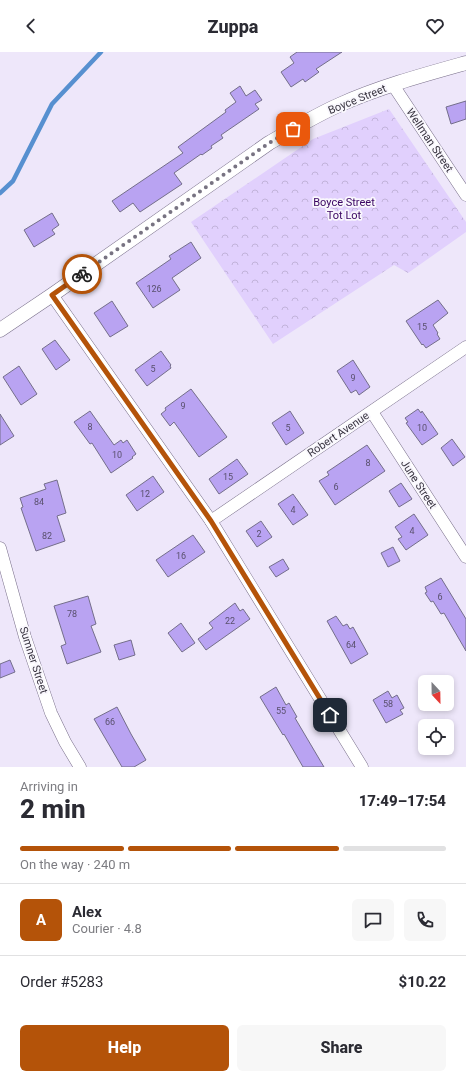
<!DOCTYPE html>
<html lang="en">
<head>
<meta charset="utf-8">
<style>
	:root { --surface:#fff; --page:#f7f7f7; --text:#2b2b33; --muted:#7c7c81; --line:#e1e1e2; --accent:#b45309 }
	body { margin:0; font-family:Roboto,sans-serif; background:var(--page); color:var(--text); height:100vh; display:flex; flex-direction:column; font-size:15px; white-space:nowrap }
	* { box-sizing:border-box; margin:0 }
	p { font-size:13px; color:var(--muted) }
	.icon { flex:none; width:22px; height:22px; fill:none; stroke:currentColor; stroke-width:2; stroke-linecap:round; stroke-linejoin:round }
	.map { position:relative; height:715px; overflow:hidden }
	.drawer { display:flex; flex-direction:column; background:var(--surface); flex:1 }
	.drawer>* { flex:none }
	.needle { width:26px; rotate:158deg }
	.buttons { position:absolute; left:418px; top:623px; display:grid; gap:8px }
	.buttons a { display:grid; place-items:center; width:36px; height:36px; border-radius:6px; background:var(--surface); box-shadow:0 2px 6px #0003; font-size:20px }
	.pin { position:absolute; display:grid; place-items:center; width:34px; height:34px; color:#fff; margin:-17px; border-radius:8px; box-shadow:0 2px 6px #0006 }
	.courier { position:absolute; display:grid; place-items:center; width:40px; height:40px; margin:-20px; border:3px solid #b45309; border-radius:50%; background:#fff; color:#222; box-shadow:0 1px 5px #0007 }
	.head em { font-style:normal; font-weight:800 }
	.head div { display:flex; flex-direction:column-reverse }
	.head { display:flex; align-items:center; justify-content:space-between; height:68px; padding:0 20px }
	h1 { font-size:26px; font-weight:800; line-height:30px }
	.bar { display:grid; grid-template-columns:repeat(4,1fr); gap:6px 4px; align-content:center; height:48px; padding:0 20px }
	.bar i { height:5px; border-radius:3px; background:var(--line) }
	.bar .current { background:var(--accent) }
	.bar p { grid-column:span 4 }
	.line { display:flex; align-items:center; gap:10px; padding:0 20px; border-top:1px solid var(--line) }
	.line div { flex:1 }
	.round { display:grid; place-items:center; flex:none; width:42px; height:42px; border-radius:6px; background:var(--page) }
	.button { display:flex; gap:8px; margin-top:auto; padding:8px 20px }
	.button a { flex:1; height:46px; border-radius:6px; background:var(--accent); color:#fff; font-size:16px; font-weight:800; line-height:46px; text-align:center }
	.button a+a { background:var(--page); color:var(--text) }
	header { display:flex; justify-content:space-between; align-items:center; height:52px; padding:0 20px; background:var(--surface); font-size:18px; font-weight:800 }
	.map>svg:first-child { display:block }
</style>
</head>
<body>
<header><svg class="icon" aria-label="back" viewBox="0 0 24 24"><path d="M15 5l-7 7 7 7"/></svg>Zuppa<svg class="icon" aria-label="heart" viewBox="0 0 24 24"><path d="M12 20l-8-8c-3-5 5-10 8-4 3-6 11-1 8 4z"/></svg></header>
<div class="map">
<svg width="466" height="715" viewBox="0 0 466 715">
	<defs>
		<pattern id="park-crowns" width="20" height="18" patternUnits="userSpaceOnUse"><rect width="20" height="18" fill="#e1d0fd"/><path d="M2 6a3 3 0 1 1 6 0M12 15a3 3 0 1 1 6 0" fill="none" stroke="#c2b3da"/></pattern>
	</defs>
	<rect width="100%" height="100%" fill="#eee7fa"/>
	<polygon fill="url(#park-crowns)" points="389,57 466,170 466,180 408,221 394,213 273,292 191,170 313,87"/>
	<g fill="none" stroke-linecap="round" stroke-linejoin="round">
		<polyline stroke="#5790d0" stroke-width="4.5" points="0,141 13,129 52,52 101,0"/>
	</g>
	<g fill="#b9a3f2" stroke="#746e8a">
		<polygon points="297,0 342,0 316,17 319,20 305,30 303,27 291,35 281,20 294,11 290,5"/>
		<polygon points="240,34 246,44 255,38 262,48 255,52 259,57 221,83 223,86 211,94 212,96 202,103 201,102 174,121 182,132 140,160 133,151 120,160 112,149 183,101 178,95 226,60 225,58 236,50 230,41"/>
		<polygon points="466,49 466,67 451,72 446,55"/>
		<polygon points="52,161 59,173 52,178 55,182 34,195 24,178"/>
		<polygon points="191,190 201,206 172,226 180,238 153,256 136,231 171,207 169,204"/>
		<polygon points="438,248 448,261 433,273 438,281 437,282 440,287 426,296 423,292 422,293 406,269"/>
		<polygon points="112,249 128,274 110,285 94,261"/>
		<polygon points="55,288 70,308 56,318 42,297"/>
		<polygon points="161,299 171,313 170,314 171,316 147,334 135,318"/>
		<polygon points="353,308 370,335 359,343 356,338 351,341 337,319"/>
		<polygon points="19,314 37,342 21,353 3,325"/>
		<polygon points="191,337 227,385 199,405 174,370 170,374 161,362 166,358 165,356"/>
		<polygon points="418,357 421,361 422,359 438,382 422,393 406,371 408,370 405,366"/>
		<polygon points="90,359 114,393 121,388 123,391 127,388 136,402 132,405 133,406 111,421 92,391 90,392 74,370"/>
		<polygon points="290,359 304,381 286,393 272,371"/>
		<polygon points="0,362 14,384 0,393"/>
		<polygon points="452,387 465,405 453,414 441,396"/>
		<polygon points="367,393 385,419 335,453 319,429 329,423 327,420"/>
		<polygon points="237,407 248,422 219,442 209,427"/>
		<polygon points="153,424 164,440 137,459 126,443"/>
		<polygon points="57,428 66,461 57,464 65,489 36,499 21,456 23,455 20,446 46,437 44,432"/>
		<polygon points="401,431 412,447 399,455 389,439"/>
		<polygon points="293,442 308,463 293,473 278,452"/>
		<polygon points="414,462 428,483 406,498 398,487 402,485 395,475"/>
		<polygon points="261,469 272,485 257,495 246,479"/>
		<polygon points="193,483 205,500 168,525 156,508"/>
		<polygon points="393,495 400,509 388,515 381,501"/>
		<polygon points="283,507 289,517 276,525 269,515"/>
		<polygon points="441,526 466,567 466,599 444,561 441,562 433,549 431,550 425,541 427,540 425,535"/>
		<polygon points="88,544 96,572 91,574 101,600 67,612 61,594 66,592 54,554"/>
		<polygon points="235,551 240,559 243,557 250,567 206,598 198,587 213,576 209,571"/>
		<polygon points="336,564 343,574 347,572 350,577 353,575 368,602 351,612 327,569"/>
		<polygon points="181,571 195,591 182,600 168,581"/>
		<polygon points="131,588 135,603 119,608 114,593"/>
		<polygon points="10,608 15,620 0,626 0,612"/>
		<polygon points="276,635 286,653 289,651 297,665 295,666 324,715 303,715 284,682 283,683 260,645"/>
		<polygon points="388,639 392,646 397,643 404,656 400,658 403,662 386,671 373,648"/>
		<polygon points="117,655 131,682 146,708 134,715 122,715 94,667"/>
	</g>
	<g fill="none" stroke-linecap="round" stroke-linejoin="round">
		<g stroke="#796f8a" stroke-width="13">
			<g id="minor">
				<polyline points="393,33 466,143"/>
				<polyline points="52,243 211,469 362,715"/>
				<polyline points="372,360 466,505"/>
				<polyline points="211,469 466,295"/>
				<polyline points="0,496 25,585 51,661 65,690 80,715"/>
			</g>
		</g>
		<g stroke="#796f8a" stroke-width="15">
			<path id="tertiary" d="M0,278L52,243L269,91C292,78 314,64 339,53C379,35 423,23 466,11"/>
		</g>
		<use href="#minor" stroke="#fff" stroke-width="12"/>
		<use href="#tertiary" stroke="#fff" stroke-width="14"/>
	</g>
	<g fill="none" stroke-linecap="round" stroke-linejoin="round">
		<polyline stroke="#787382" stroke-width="4" stroke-dasharray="0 7.2" points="82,222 269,91 293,77"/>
		<polyline stroke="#b45309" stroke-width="5" points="82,222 52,243 211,469 330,663"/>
	</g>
	<g text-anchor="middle" stroke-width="3.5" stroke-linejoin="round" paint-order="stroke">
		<g font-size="9" fill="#59506d">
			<text x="154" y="240">126</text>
			<text x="422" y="278">15</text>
			<text x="153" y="320">5</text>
			<text x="353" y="329">9</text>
			<text x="183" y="357">9</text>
			<text x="90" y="378">8</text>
			<text x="288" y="379">5</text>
			<text x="422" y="379">10</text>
			<text x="117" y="406">10</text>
			<text x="368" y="414">8</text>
			<text x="228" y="428">15</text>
			<text x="336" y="438">6</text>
			<text x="145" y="445">12</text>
			<text x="39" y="453">84</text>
			<text x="293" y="461">4</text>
			<text x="412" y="482">4</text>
			<text x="259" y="485">2</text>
			<text x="47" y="487">82</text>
			<text x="181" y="507">16</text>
			<text x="440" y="548">6</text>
			<text x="72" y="565">78</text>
			<text x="230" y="572">22</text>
			<text x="351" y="596">64</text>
			<text x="388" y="655">58</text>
			<text x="281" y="662">55</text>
			<text x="110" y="673">66</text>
		</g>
		<g font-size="11" fill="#393541" stroke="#f9f7fd">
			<text transform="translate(357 47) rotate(-22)" y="4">Boyce Street</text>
			<text transform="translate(430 88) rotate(56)" y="4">Wellman Street</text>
			<text transform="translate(338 382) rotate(-34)" y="4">Robert Avenue</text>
			<text transform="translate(419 432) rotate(57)" y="4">June Street</text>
			<text transform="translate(34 608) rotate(72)" y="4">Sumner Street</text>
		</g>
		<g font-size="11" fill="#390462" stroke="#f9f7fd">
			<text x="344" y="154">Boyce Street<tspan x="344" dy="13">Tot Lot</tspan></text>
		</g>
	</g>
</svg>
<div class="buttons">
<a><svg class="needle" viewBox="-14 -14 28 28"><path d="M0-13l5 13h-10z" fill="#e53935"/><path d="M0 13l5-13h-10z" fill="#7c7c81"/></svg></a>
<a><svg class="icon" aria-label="locate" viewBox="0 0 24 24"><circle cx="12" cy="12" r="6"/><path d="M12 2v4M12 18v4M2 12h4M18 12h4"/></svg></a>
</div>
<div class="pin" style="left:293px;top:77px;background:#ea580c"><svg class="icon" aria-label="bag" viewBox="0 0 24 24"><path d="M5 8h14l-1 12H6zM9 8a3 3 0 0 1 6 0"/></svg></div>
<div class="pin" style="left:330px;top:663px;background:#1f2937"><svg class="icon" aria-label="home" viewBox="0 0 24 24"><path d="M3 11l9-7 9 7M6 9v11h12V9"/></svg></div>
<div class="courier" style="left:82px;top:222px"><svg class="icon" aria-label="bike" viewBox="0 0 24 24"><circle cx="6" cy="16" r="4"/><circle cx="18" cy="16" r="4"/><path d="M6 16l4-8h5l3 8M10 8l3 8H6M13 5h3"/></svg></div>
</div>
<section class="drawer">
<div class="head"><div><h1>2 min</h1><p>Arriving in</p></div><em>17:49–17:54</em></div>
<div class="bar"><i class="current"></i><i class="current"></i><i class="current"></i><i></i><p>On the way · 240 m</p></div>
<div class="line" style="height:72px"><b class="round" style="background:var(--accent);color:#fff">A</b><div><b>Alex</b><p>Courier · 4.8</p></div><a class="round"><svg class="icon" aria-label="chat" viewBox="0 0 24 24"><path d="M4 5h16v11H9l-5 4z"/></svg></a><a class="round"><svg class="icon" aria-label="phone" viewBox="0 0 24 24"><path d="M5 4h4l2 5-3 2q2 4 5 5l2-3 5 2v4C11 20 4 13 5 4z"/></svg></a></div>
<div class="line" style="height:52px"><div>Order #5283</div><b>$10.22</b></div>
<div class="button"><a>Help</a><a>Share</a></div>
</section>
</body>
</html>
